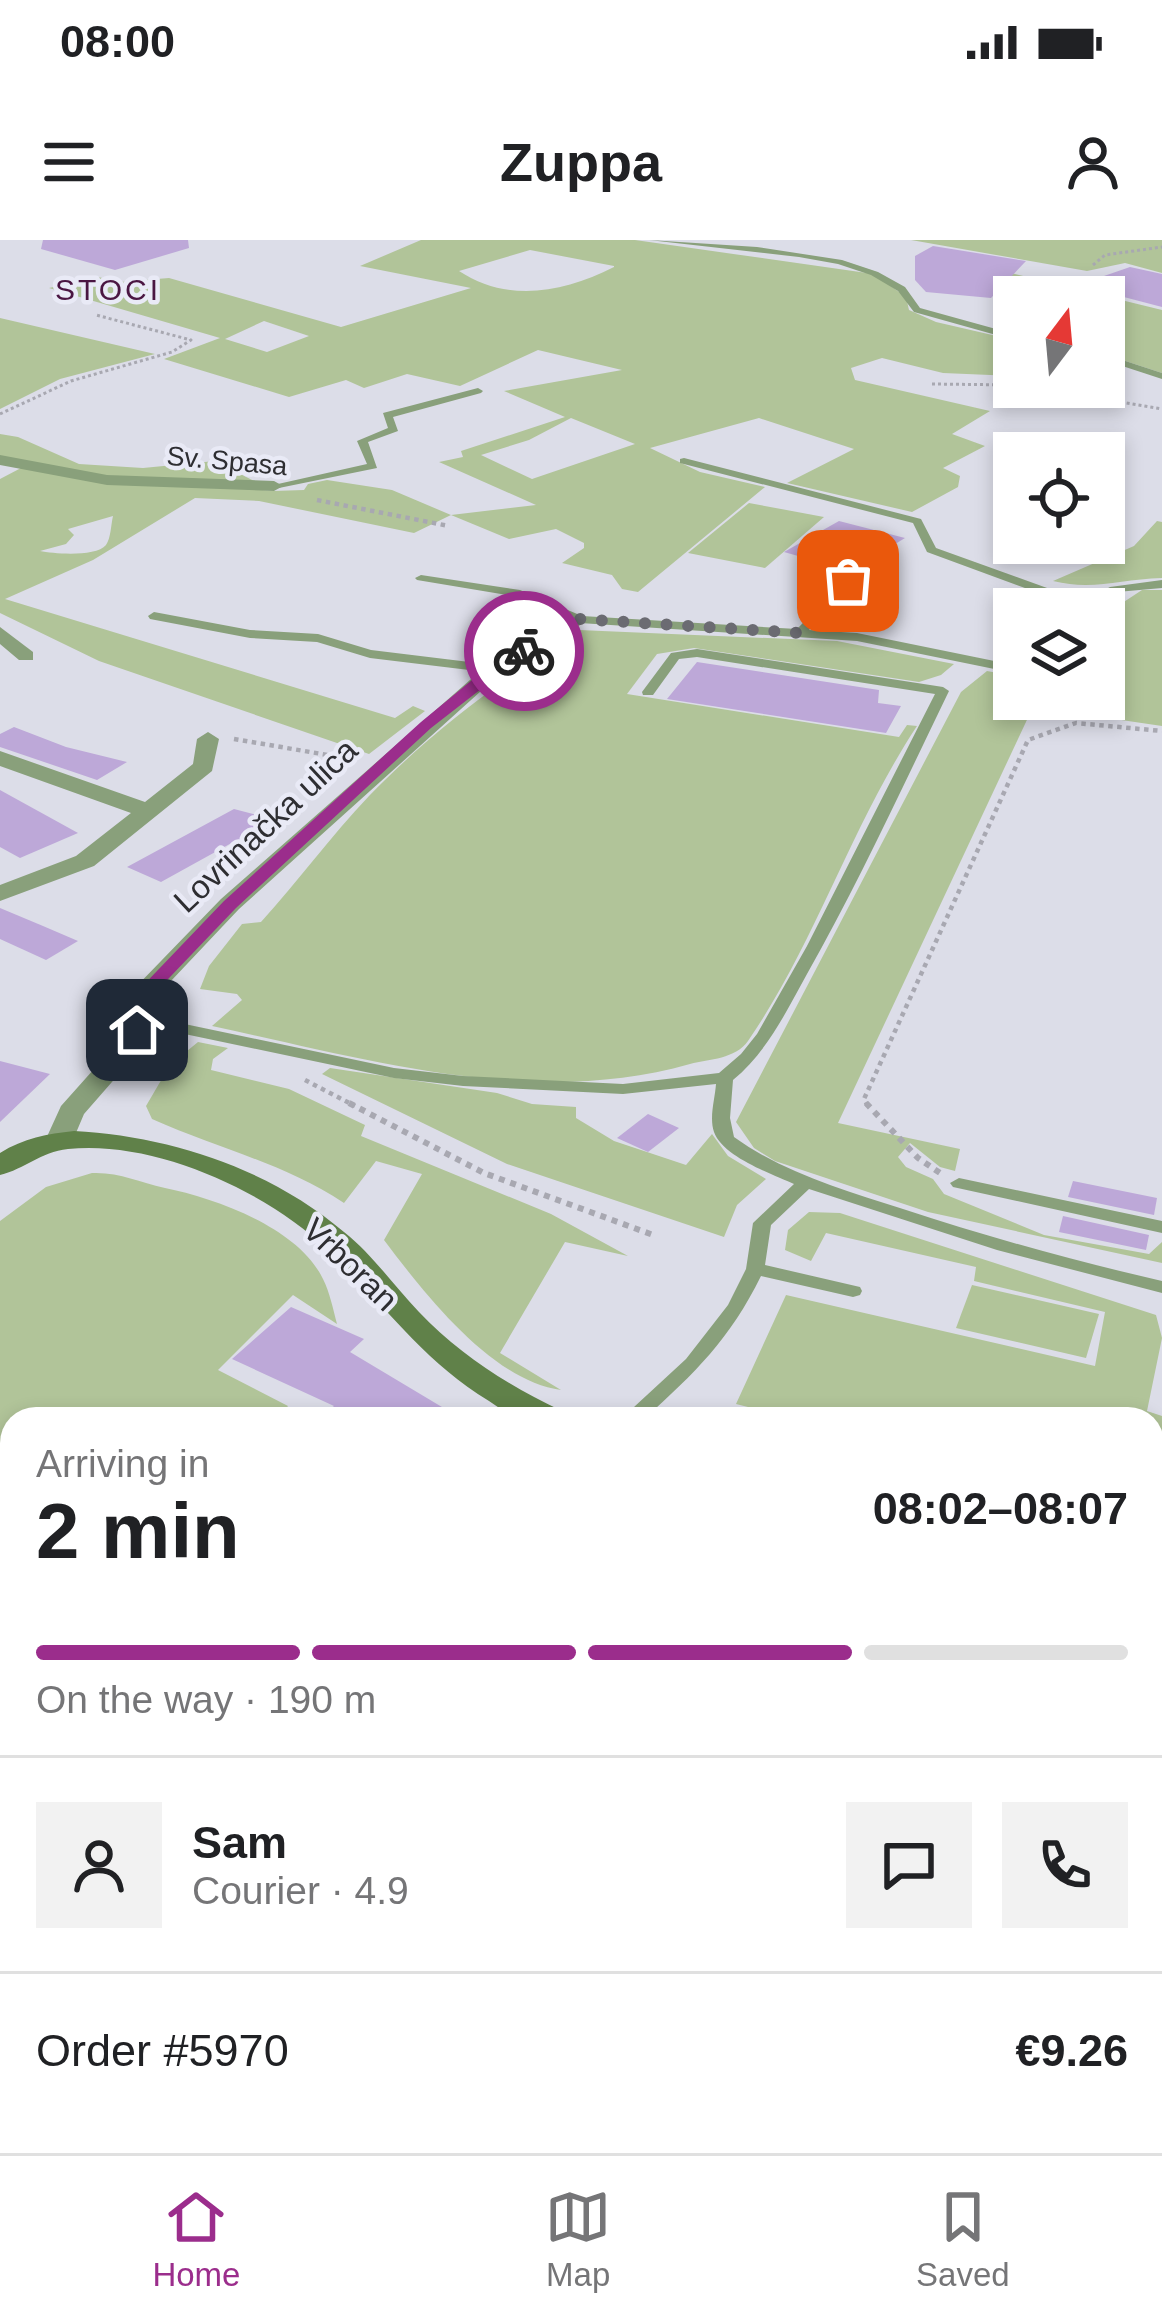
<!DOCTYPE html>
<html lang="en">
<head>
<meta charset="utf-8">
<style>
	:root { --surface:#fff; --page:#f2f2f2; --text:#202124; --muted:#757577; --line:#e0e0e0; --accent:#9b2d8c }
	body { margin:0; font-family:Helvetica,sans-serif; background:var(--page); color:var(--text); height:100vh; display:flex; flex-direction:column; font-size:45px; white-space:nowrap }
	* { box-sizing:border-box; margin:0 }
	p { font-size:39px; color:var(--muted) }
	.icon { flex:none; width:66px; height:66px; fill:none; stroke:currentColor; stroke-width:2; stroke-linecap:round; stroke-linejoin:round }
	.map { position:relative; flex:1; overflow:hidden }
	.details { position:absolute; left:0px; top:1167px; width:1164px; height:747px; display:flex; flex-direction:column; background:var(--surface); border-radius:36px 36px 0 0; box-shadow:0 6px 18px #0003 }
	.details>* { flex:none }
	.needle { width:78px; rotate:16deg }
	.fabs { position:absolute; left:993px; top:36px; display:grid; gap:24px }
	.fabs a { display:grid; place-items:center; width:132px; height:132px; border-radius:0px; background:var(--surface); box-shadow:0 6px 18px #0003; font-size:60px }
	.pin { position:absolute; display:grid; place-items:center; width:102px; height:102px; color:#fff; margin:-51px; border-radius:24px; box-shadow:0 6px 18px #0006 }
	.courier { position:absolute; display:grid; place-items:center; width:120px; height:120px; margin:-60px; border:9px solid #9b2d8c; border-radius:50%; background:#fff; color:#222; box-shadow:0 3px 15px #0007 }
	.overview em { font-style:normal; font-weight:800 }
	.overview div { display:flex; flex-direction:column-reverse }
	.overview { display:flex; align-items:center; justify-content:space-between; height:204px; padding:0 36px }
	h1 { font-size:78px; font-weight:800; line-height:90px }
	.bar { display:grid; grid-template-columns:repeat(4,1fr); gap:18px 12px; align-content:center; height:144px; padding:0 36px }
	.bar i { height:15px; border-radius:9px; background:var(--line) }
	.bar .active { background:var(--accent) }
	.bar p { grid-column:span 4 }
	.line { display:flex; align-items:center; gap:30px; padding:0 36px; border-top:3px solid var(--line) }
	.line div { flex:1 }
	.round { display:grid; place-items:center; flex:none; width:126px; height:126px; border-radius:0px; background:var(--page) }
	.status { display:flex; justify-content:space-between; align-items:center; height:84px; padding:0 60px; background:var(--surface); direction:ltr }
	.status svg { height:33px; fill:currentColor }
	header { display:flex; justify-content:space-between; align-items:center; height:156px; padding:0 36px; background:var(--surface); font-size:54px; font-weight:800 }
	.dock { display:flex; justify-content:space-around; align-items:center; height:168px; border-top:3px solid var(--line); background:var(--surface); font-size:33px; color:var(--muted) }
	.dock a { display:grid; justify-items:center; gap:6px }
	.dock .active { color:var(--accent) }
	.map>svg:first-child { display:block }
</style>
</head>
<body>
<div class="status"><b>08:00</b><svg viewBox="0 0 49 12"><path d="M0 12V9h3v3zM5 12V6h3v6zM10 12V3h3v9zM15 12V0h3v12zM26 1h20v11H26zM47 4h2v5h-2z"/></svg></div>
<header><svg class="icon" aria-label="menu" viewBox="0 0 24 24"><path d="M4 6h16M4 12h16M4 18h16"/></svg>Zuppa<svg class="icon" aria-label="person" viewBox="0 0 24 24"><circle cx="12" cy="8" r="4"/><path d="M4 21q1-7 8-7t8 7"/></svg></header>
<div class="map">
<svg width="1162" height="1913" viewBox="0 0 1162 1913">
	<rect width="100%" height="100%" fill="#dcdde8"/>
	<g fill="#b1c499" fill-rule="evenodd">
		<path d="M421,0H635L874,34L906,57L909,70L936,82L1014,100V136L943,133L882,118L851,128L855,140L990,171L952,194L985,206L943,228L960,236L958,247L912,272L787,243L854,209L759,178L650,208L700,232L765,247L638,352L622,349L612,335L562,323L584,308V303L556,289L509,299L451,275L414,293L259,261L195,258L93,320L5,359L395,478L413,466L425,471L369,514L99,421L0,373V239L21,228L273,251L304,250L308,244L327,240L392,250L451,275L536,265L439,222L463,217L461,211L565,177L504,151L622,130L538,110L460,146L407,134L364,148L346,140L289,157L164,119L220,98L49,48L98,37L120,42L169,38L341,87L471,48L360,26ZM530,10L614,26V27C562,53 508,63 459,31ZM264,81L309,96L267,112L225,99ZM571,178L635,204L532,239L481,215L529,200ZM113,276C111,284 111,298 106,305C96,317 55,314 40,311L66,304L74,295L68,289Z"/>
		<polygon points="911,0 1162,0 1162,33 1125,23 1087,31"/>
		<polygon points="991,28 1162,70 1162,133 1104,114 1104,57 1052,57 969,45"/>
		<polygon points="0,78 155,114 60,139 0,169"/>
		<polygon points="0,194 18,197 79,224 143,228 215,221 258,243 94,235 0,216"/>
		<polygon points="749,263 824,277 765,328 688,313"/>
		<path d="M1157,281L1162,282V338C1120,339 1093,351 1053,341L1134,306Z"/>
		<polygon points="1142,350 1162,350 1162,486 1033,467 838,883 960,909 955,931 940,927 910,903 898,917 906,927 933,939 944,954 1044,995 1149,1014 1162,1002 1162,1023 928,972 775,921 754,908 736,882 961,452 987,431 1014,436 1014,459 1104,459 1104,375"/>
		<path d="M579,390L837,401L954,424L941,435L919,442L694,408L657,414L627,454L899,497L907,485L917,486C851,586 816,702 748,801C735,819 710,819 690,824C533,869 367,819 212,786L242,760L237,754L200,749L209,726L242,684L261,682C298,641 331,596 369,556C433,490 503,439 579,390Z"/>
		<path d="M198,802L228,808L213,819L211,830L289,849L365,885L361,896L551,974L628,1016L565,1002L500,1113L561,1150C492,1141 424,1053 384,1000L422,934L376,921L344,963C281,922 219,909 152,879L146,866L170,825Z"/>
		<polygon points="330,828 497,853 532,864 576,867 576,878 614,901 686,925 712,894 728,916 766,939 737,965 724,997 507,924 322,834"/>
		<path d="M92,933C120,932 138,942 165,948C215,958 299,988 323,1039C330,1053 333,1069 337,1084L293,1055L218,1130L288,1166L278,1179H12V1250H0V981L46,947Z"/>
		<polygon points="809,972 840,973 1156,1075 1162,1098 1147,1171 1162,1176 1162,1223 1152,1221 1152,1179 797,1179 736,1164 786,1055 1095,1126 1105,1072 974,1041 976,1027 826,993 811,1021 785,1010 788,990"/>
		<polygon points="972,1045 1099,1074 1086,1118 956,1088"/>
	</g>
	<g fill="#bda8d8">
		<polygon points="43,0 188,0 189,8 115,30 41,9"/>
		<polygon points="933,6 1026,21 991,58 926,52 915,40 915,16"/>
		<polygon points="1130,27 1162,34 1162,67 1078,45"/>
		<polygon points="839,281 905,298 851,331 784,312"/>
		<polygon points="697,422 879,450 878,463 901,466 886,493 667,459"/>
		<polygon points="14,487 66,507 127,522 97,540 0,507 0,494"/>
		<polygon points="0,550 78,593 20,618 0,607"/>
		<polygon points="234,569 284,582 257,605 237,600 161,642 127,627"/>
		<polygon points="0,668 43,686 78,701 46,720 0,699"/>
		<polygon points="0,821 50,834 0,882"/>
		<polygon points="648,874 679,888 648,912 617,898"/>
		<polygon points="1073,941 1157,958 1154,975 1068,957"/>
		<polygon points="1063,976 1149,995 1146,1010 1059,992"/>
		<polygon points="291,1067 364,1099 350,1112 462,1179 318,1179 334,1166 232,1119"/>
	</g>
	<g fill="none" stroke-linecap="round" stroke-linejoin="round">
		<g stroke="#a8a8b1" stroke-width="3" stroke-dasharray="3 3" stroke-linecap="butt">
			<polyline points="1093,25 1105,15 1162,7"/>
			<polyline points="932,144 1014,145"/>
			<polyline points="1032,147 1162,169"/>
			<polyline points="0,174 71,141 172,112 191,100 96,75"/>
		</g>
		<g stroke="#a8a8b1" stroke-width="4.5" stroke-dasharray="4.5 4.5" stroke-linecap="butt">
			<polyline points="317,260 449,286"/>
			<polyline points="234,499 351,519"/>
			<polyline points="305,840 355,866"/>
			<polyline points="868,866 864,859 1028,500 1076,483 1162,491"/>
		</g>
		<g stroke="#a8a8b1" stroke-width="6" stroke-dasharray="6 6" stroke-linecap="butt">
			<polyline points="349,863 484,933 656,996"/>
			<polyline points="866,863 918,918 940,933"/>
		</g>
		<g fill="#89a07b" fill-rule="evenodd">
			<polygon points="649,0 757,7 842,20 878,32 905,47 920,68 1014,94 1014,100 914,72 898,51 871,35 838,24 799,17"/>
			<polygon points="1104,114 1162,133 1162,139 1104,120"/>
			<polygon points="478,148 483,151 481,153 393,177 398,191 368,202 377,228 274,249 269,246 367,224 357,201 388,188 383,173"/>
			<polygon points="684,218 921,279 936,308 1083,361 1110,347 1162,340 1162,348 1117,352 1087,369 1072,369 1074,366 927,312 913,283 680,223 680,219"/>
			<polygon points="421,335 520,350 582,376 797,389 848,337 852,339 852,343 809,390 857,393 1014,425 1014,433 857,401 580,383 513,356 417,340 415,338"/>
			<polygon points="154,372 250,390 318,394 371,410 494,425 500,429 494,433 370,418 317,402 250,398 150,379 148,376"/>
			<path d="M697,409L943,447L949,451C903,546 859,642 807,734C786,772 767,812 733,840L730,878L734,897C784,933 844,950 903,969C988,997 1075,1021 1162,1041V1053L997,1010L809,949L771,985L765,1025L860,1047L862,1051L860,1055L853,1057L761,1036C730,1099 695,1133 644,1179H621L686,1119L728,1065L746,1029L753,983L794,944C772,934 723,917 714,892C709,877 715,859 716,844L623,854L463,846L394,838L137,784L129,779L137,774L394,828L463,836L623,844L719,833L741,814L757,794L807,706L935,454L697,417L679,419L653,455H643L642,452L671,413Z"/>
			<polygon points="959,938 1162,981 1162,993 953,947 950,943"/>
			<rect x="0" y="1253" width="12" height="16"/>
		</g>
		<g fill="#89a07b" fill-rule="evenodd">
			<polygon points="0,215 107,235 274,241 283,246 274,251 107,245 0,225"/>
			<polygon points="573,375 590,379 501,433 239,669 153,760 146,803 84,874 70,907 50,907 45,901 61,866 119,801 131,752 221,659 487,425"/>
			<polygon points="0,387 33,412 33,420 19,420 0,404"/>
			<polygon points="208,492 219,499 212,531 94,626 0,661 0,645 76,616 131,573 0,526 0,511 145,562 193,524 197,499"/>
		</g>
		<g fill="#608149" fill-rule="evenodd">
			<path d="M74,891C170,896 270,929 344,992C373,1015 394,1046 419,1072C460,1115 509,1146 562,1171L567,1179C553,1179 534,1182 521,1179C510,1176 498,1167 489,1161C420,1119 384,1063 328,1010C266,951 155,900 68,909C40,912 25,929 0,935V913C24,898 47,894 74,891Z"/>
			<rect x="1152" y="1262" width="10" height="26"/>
			<polygon points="0,1559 12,1563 12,1601 0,1597"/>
			<polygon points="0,1653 12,1657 12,1697 0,1693"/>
			<polygon points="324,1902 381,1902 386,1913 329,1913"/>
			<polygon points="483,1902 541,1902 546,1913 488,1913"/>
		</g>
	</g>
	<polygon fill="#9b2d8c" points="519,408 530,411 431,488 236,668 149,759 144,794 131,794 134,755 224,661 421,482 489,426"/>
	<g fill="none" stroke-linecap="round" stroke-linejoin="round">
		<polyline stroke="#6b6b72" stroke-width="12" stroke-dasharray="0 21.6" points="524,411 580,379 800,393 848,341"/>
	</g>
	<g text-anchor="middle" stroke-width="9" stroke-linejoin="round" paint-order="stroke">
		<g font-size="27" fill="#2e2e32" stroke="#e9eaf6">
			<text transform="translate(227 221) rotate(5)" y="9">Sv. Spasa</text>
		</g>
		<g font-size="30" letter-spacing="3" fill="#4a1542" stroke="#e9eaf6">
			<text x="108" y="60">STOCI</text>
		</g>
		<g font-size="33" fill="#2e2e32" stroke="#e9eaf6">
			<text transform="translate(265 585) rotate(-43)" y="12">Lovrinačka ulica</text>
			<text transform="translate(351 1024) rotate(44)" y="12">Vrboran</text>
		</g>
	</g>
</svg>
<div class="fabs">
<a><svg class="needle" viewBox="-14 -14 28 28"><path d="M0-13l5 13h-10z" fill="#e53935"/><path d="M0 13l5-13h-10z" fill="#757577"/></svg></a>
<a><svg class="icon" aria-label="locate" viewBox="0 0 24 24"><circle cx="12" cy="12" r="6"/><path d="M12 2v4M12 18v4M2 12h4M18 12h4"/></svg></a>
<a><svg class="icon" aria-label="layers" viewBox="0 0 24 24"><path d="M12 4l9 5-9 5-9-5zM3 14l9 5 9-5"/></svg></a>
</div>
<div class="pin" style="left:848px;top:341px;background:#ea580c"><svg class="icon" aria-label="bag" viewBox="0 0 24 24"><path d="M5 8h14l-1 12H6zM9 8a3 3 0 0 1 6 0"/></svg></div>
<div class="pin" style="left:137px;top:790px;background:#1f2937"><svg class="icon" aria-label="home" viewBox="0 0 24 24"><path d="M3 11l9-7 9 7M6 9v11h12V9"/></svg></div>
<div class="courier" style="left:524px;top:411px"><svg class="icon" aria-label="bike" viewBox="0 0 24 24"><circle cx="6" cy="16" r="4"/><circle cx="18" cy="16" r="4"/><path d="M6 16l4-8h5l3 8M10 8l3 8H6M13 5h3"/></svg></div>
<section class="details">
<div class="overview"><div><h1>2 min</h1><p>Arriving in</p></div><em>08:02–08:07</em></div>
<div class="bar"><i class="active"></i><i class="active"></i><i class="active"></i><i></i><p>On the way · 190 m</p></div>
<div class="line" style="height:216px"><a class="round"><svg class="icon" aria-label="person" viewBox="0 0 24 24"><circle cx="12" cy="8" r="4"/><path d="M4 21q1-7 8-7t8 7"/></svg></a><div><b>Sam</b><p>Courier · 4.9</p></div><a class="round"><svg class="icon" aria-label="chat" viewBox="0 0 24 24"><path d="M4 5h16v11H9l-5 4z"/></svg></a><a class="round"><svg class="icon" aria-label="phone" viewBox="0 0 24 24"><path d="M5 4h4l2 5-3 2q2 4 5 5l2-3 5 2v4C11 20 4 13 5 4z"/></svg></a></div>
<div class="line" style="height:156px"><div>Order #5970</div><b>€9.26</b></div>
</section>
</div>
<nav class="dock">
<a class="active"><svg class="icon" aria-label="home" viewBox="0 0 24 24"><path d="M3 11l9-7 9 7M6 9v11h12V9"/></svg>Home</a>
<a><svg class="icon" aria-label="map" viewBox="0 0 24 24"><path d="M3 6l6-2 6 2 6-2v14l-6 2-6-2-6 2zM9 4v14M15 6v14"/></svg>Map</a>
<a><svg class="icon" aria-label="saved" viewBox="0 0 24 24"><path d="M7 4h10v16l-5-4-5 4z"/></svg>Saved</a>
</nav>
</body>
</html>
